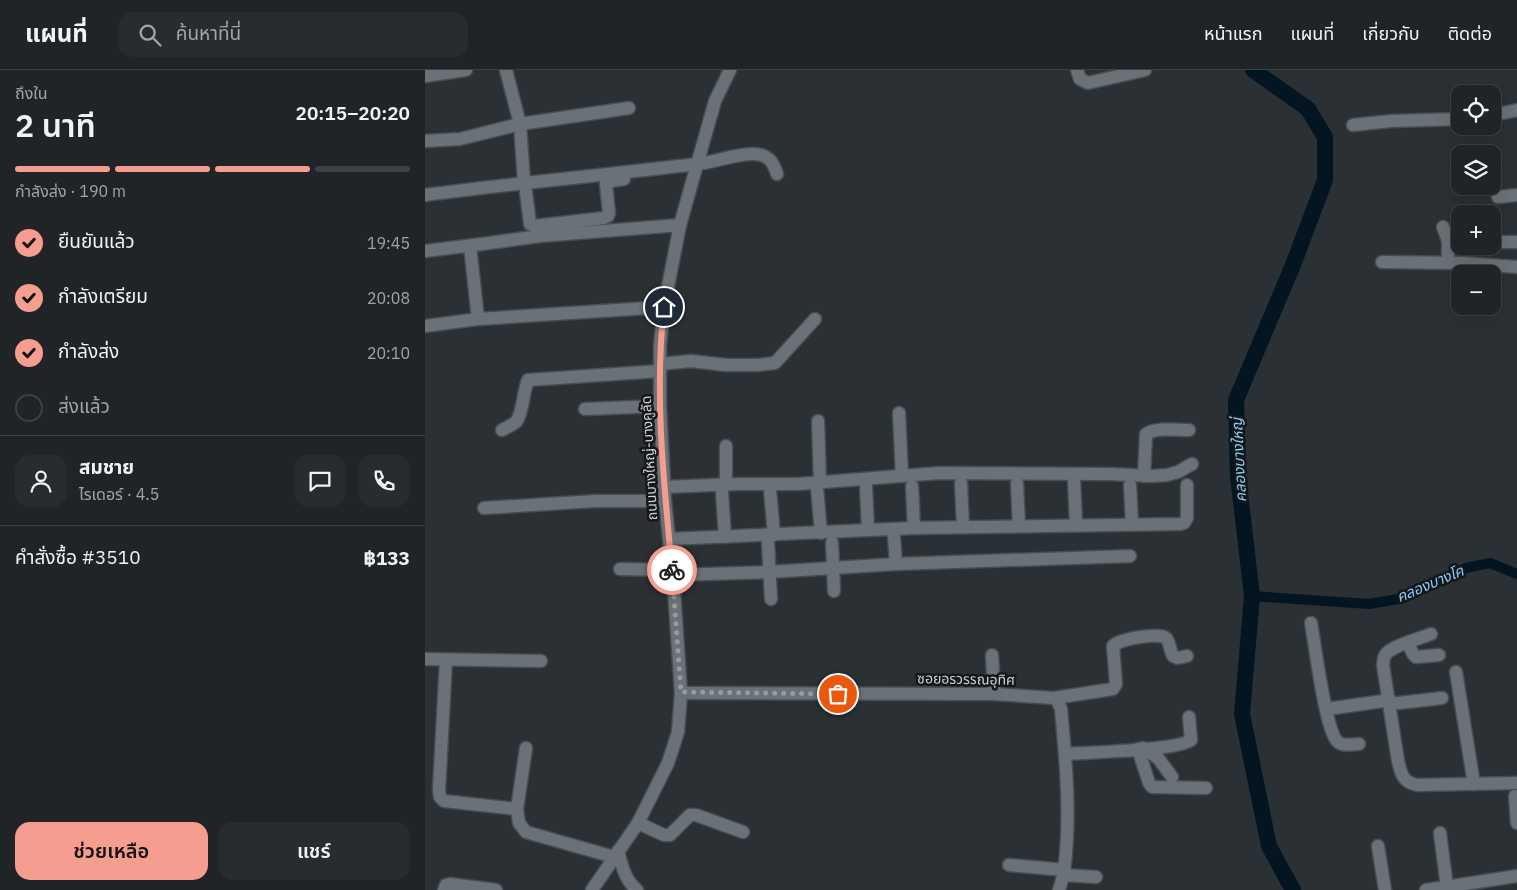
<!DOCTYPE html>
<html lang="th">
<head>
<meta charset="utf-8">
<style>
	:root { --surface:#202427; --page:#282c2f; --text:#f1f3f6; --muted:#a2a4a7; --line:#3d4144; --accent:#f59d8e }
	body { margin:0; font-family:"IBM Plex Sans","Noto Sans Thai",sans-serif; background:var(--page); color:var(--text); height:100vh; display:flex; flex-direction:column; font-size:19px; white-space:nowrap }
	* { box-sizing:border-box; margin:0 }
	p { font-size:16px; color:var(--muted) }
	.icon { flex:none; width:28px; height:28px; fill:none; stroke:currentColor; stroke-width:2; stroke-linecap:round; stroke-linejoin:round }
	.map { position:relative; flex:1; overflow:hidden }
	.sheet { display:flex; flex-direction:column; background:var(--surface); width:425px }
	.sheet>* { flex:none }
	.fabs { position:absolute; left:1026px; top:15px; display:grid; gap:10px }
	.fabs a { display:grid; place-items:center; width:50px; height:50px; border-radius:10px; background:var(--surface); box-shadow:0 5px 20px #0002,0 0 0 1px var(--line); font-size:25px }
	.pin { position:absolute; display:grid; place-items:center; width:42px; height:42px; color:#fff; margin:-21px; border:2px solid #fff; border-radius:50%; box-shadow:0 1px 5px #0007 }
	.courier { position:absolute; display:grid; place-items:center; width:50px; height:50px; margin:-25px; border:4px solid #f59d8e; border-radius:50%; background:#fff; color:#222; box-shadow:0 1px 6px #0007 }
	.overview em { font-style:normal; font-weight:600 }
	.overview div { display:flex; flex-direction:column-reverse }
	.overview { display:flex; align-items:center; justify-content:space-between; height:85px; padding:0 15px }
	h1 { font-size:32px; font-weight:600; line-height:38px }
	.bar { display:grid; grid-template-columns:repeat(4,1fr); gap:8px 5px; align-content:center; height:60px; padding:0 15px }
	.bar i { height:6px; border-radius:4px; background:var(--line) }
	.bar .active { background:var(--accent) }
	.bar p { grid-column:span 4 }
	.line { display:flex; align-items:center; gap:12px; padding:0 15px; border-top:1px solid var(--line) }
	.line div { flex:1 }
	.round { display:grid; place-items:center; flex:none; width:52px; height:52px; border-radius:15px; background:var(--page) }
	ol { padding:0 15px; list-style:none }
	li { display:flex; align-items:center; gap:15px; height:55px }
	li p { margin-inline-start:auto }
	li .icon { padding:5px; border-radius:50%; background:var(--accent); color:#111; stroke-width:4 }
	li:last-child { color:var(--muted) }
	li i { width:28px; height:28px; border:2px solid var(--line); border-radius:50% }
	.cta { display:flex; gap:10px; margin-top:auto; padding:10px 15px }
	.cta a { flex:1; height:58px; border-radius:15px; background:var(--accent); color:#111; font-size:20px; font-weight:600; line-height:58px; text-align:center }
	.cta a+a { background:var(--page); color:var(--text) }
	header { display:flex; align-items:center; gap:30px; box-sizing:border-box; height:70px; padding:0 25px; background:var(--surface); border-bottom:1px solid var(--line) }
	header strong { font-size:24px }
	nav { display:flex; gap:28px; margin-inline-start:auto; font-size:18px }
	.search { width:350px; height:45px; background:var(--page); display:flex; align-items:center; gap:12px; box-sizing:border-box; padding:0 18px; border-radius:15px; color:var(--muted); font-size:19px }
	main { display:flex; flex:1; min-height:0 }
	.map>svg:first-child { display:block }
</style>
</head>
<body>
<header>
<strong>แผนที่</strong>
<div class="search"><svg class="icon" aria-label="search" viewBox="0 0 24 24"><circle cx="10" cy="10" r="6"/><path d="M15 15l6 6"/></svg>ค้นหาที่นี่</div>
<nav><a>หน้าแรก</a><a>แผนที่</a><a>เกี่ยวกับ</a><a>ติดต่อ</a></nav>
</header>
<main>
<section class="sheet">
<div class="overview"><div><h1>2 นาที</h1><p>ถึงใน</p></div><em>20:15–20:20</em></div>
<div class="bar"><i class="active"></i><i class="active"></i><i class="active"></i><i></i><p>กำลังส่ง · 190 m</p></div>
<ol>
<li><svg class="icon" aria-label="check" viewBox="0 0 24 24"><path d="M5 12l5 5 9-10"/></svg>ยืนยันแล้ว<p>19:45</p></li>
<li><svg class="icon" aria-label="check" viewBox="0 0 24 24"><path d="M5 12l5 5 9-10"/></svg>กำลังเตรียม<p>20:08</p></li>
<li><svg class="icon" aria-label="check" viewBox="0 0 24 24"><path d="M5 12l5 5 9-10"/></svg>กำลังส่ง<p>20:10</p></li>
<li><i></i>ส่งแล้ว</li>
</ol>
<div class="line" style="height:90px"><a class="round"><svg class="icon" aria-label="person" viewBox="0 0 24 24"><circle cx="12" cy="8" r="4"/><path d="M4 21q1-7 8-7t8 7"/></svg></a><div><b>สมชาย</b><p>ไรเดอร์ · 4.5</p></div><a class="round"><svg class="icon" aria-label="chat" viewBox="0 0 24 24"><path d="M4 5h16v11H9l-5 4z"/></svg></a><a class="round"><svg class="icon" aria-label="phone" viewBox="0 0 24 24"><path d="M5 4h4l2 5-3 2q2 4 5 5l2-3 5 2v4C11 20 4 13 5 4z"/></svg></a></div>
<div class="line" style="height:65px"><div>คำสั่งซื้อ #3510</div><b>฿133</b></div>
<div class="cta"><a>ช่วยเหลือ</a><a>แชร์</a></div>
</section>
<div class="map">
<svg width="1092" height="820" viewBox="0 0 1092 820">
	<rect width="100%" height="100%" fill="#2a3034"/>
	<g fill="none" stroke-linecap="round" stroke-linejoin="round">
		<polyline stroke="#031521" stroke-width="10" points="827,526 944,534 979,528 1041,498 1065,493 1092,504"/>
		<polyline stroke="#031521" stroke-width="16" points="828,0 883,39 900,67 900,110 868,195 811,330 813,406 827,526 817,644 844,776 868,820"/>
		<g stroke="#474d50" stroke-width="15">
			<g id="minor">
				<polyline points="81,0 95,54 99,112"/>
				<polyline points="652,0 655,9 663,13 720,0"/>
				<polyline points="0,6 41,0"/>
				<polyline points="1068,45 1092,40"/>
				<polyline points="928,55 966,51 1035,49"/>
				<polyline points="0,71 35,69 95,54 204,38"/>
				<polyline points="101,122 105,154 109,156 179,148 183,146 184,143 181,114 186,111 199,109"/>
				<path d="M0,125C91,113 181,105 272,94C290,92 310,84 328,84C343,84 348,91 352,104"/>
				<polyline points="1073,127 1092,125"/>
				<polyline points="1018,157 1023,171 1023,193"/>
				<polyline points="1076,172 1092,172"/>
				<polyline points="45,176 53,249"/>
				<polyline points="0,181 57,174 115,166 255,155"/>
				<polyline points="957,192 1038,193 1092,197"/>
				<polyline points="0,256 53,249 239,237"/>
				<polyline points="235,294 266,291 301,295 333,295 350,293 390,249"/>
				<polyline points="160,339 235,336"/>
				<polyline points="474,343 477,406"/>
				<polyline points="393,351 395,412"/>
				<path d="M77,360C81,358 87,355 91,352C98,343 98,322 103,310L235,301"/>
				<path d="M719,406L721,364C732,357 751,360 764,360"/>
				<polyline points="649,410 651,454"/>
				<polyline points="536,413 538,457"/>
				<polyline points="592,413 594,456"/>
				<polyline points="301,415 301,376"/>
				<polyline points="705,415 707,454"/>
				<polyline points="441,416 443,460"/>
				<polyline points="487,416 489,458"/>
				<polyline points="239,417 312,414 373,414 514,403 685,404 728,406 742,405 753,402 767,394"/>
				<polyline points="392,418 396,463"/>
				<polyline points="345,420 349,465"/>
				<polyline points="297,423 300,467"/>
				<polyline points="59,438 171,431 240,431"/>
				<polyline points="469,467 471,494"/>
				<polyline points="244,469 489,458 755,454 759,453 762,448 762,415"/>
				<polyline points="407,472 409,521"/>
				<polyline points="343,473 346,529"/>
				<polyline points="195,499 247,500"/>
				<polyline points="248,505 344,502 471,494 705,486"/>
				<path d="M886,553C890,574 900,658 912,671C917,677 927,674 934,674"/>
				<path d="M1006,564C996,568 967,576 961,584C958,587 959,591 958,595L973,691C976,704 978,712 992,715L1092,713"/>
				<polyline points="983,573 988,584 991,587 1014,585"/>
				<polyline points="567,585 569,624"/>
				<polyline points="0,589 116,591"/>
				<polyline points="21,590 14,720 15,727 19,731 92,739"/>
				<polyline points="1031,602 1049,714"/>
				<path d="M256,623L569,624L629,628L632,630L636,639C640,682 644,724 642,767C641,785 640,803 634,820"/>
				<path d="M629,628L688,619L691,614L688,576C693,569 735,562 741,568C745,572 745,581 748,586L753,588L762,586"/>
				<polyline points="965,634 1017,628"/>
				<polyline points="902,639 965,630"/>
				<polyline points="101,678 92,739 94,753 101,762 189,787"/>
				<polyline points="718,678 733,688 747,707"/>
				<polyline points="713,679 724,713 727,717 781,718"/>
				<path d="M641,684C664,682 751,681 766,670L764,647"/>
				<polyline points="1090,726 1092,753"/>
				<polyline points="213,753 239,765 245,765 265,745 271,745 318,762"/>
				<polyline points="1015,763 1022,817"/>
				<polyline points="953,776 960,820"/>
				<path d="M193,781C197,796 200,810 212,820"/>
				<polyline points="584,795 640,800"/>
				<polyline points="639,805 671,807"/>
				<polyline points="19,820 21,815 25,814 71,820"/>
				<polyline points="167,820 213,753 243,693 253,662 256,623 248,505 240,431 235,336 235,275 239,237 255,155 290,31 305,0"/>
				<polyline points="1001,820 1092,806"/>
			</g>
		</g>
		<use href="#minor" stroke="#6b7277" stroke-width="12"/>
	</g>
	<g fill="none" stroke-linecap="round" stroke-linejoin="round">
		<polyline stroke="#979b9e" stroke-width="5" stroke-dasharray="0 9" points="247,500 256,622 413,624"/>
		<path stroke="#f59d8e" stroke-width="6" d="M239,237C229,324 239,413 247,500"/>
	</g>
	<g text-anchor="middle" stroke-width="5" stroke-linejoin="round" paint-order="stroke">
		<g font-size="14" fill="#d1d5d7" stroke="#151719">
			<text transform="translate(224 388) rotate(-93)" y="5">ถนนบางใหญ่-บางคูลัด</text>
			<text transform="translate(541 609) rotate(1)" y="5">ซอยอรวรรณอุทิศ</text>
		</g>
		<g font-size="15" font-style="italic" fill="#88ccfb" stroke="#151719">
			<text transform="translate(814 390) rotate(-93)" y="5">คลองบางใหญ่</text>
			<text transform="translate(1005 514) rotate(-23)" y="5">คลองบางโค</text>
		</g>
	</g>
</svg>
<div class="fabs">
<a><svg class="icon" aria-label="locate" viewBox="0 0 24 24"><circle cx="12" cy="12" r="6"/><path d="M12 2v4M12 18v4M2 12h4M18 12h4"/></svg></a>
<a><svg class="icon" aria-label="layers" viewBox="0 0 24 24"><path d="M12 4l9 5-9 5-9-5zM3 14l9 5 9-5"/></svg></a>
<a>+</a>
<a>−</a>
</div>
<div class="pin" style="left:413px;top:624px;background:#ea580c"><svg class="icon" aria-label="bag" viewBox="0 0 24 24"><path d="M5 8h14l-1 12H6zM9 8a3 3 0 0 1 6 0"/></svg></div>
<div class="pin" style="left:239px;top:237px;background:#1f2937"><svg class="icon" aria-label="home" viewBox="0 0 24 24"><path d="M3 11l9-7 9 7M6 9v11h12V9"/></svg></div>
<div class="courier" style="left:247px;top:500px"><svg class="icon" aria-label="bike" viewBox="0 0 24 24"><circle cx="6" cy="16" r="4"/><circle cx="18" cy="16" r="4"/><path d="M6 16l4-8h5l3 8M10 8l3 8H6M13 5h3"/></svg></div>
</div>
</main>
</body>
</html>
